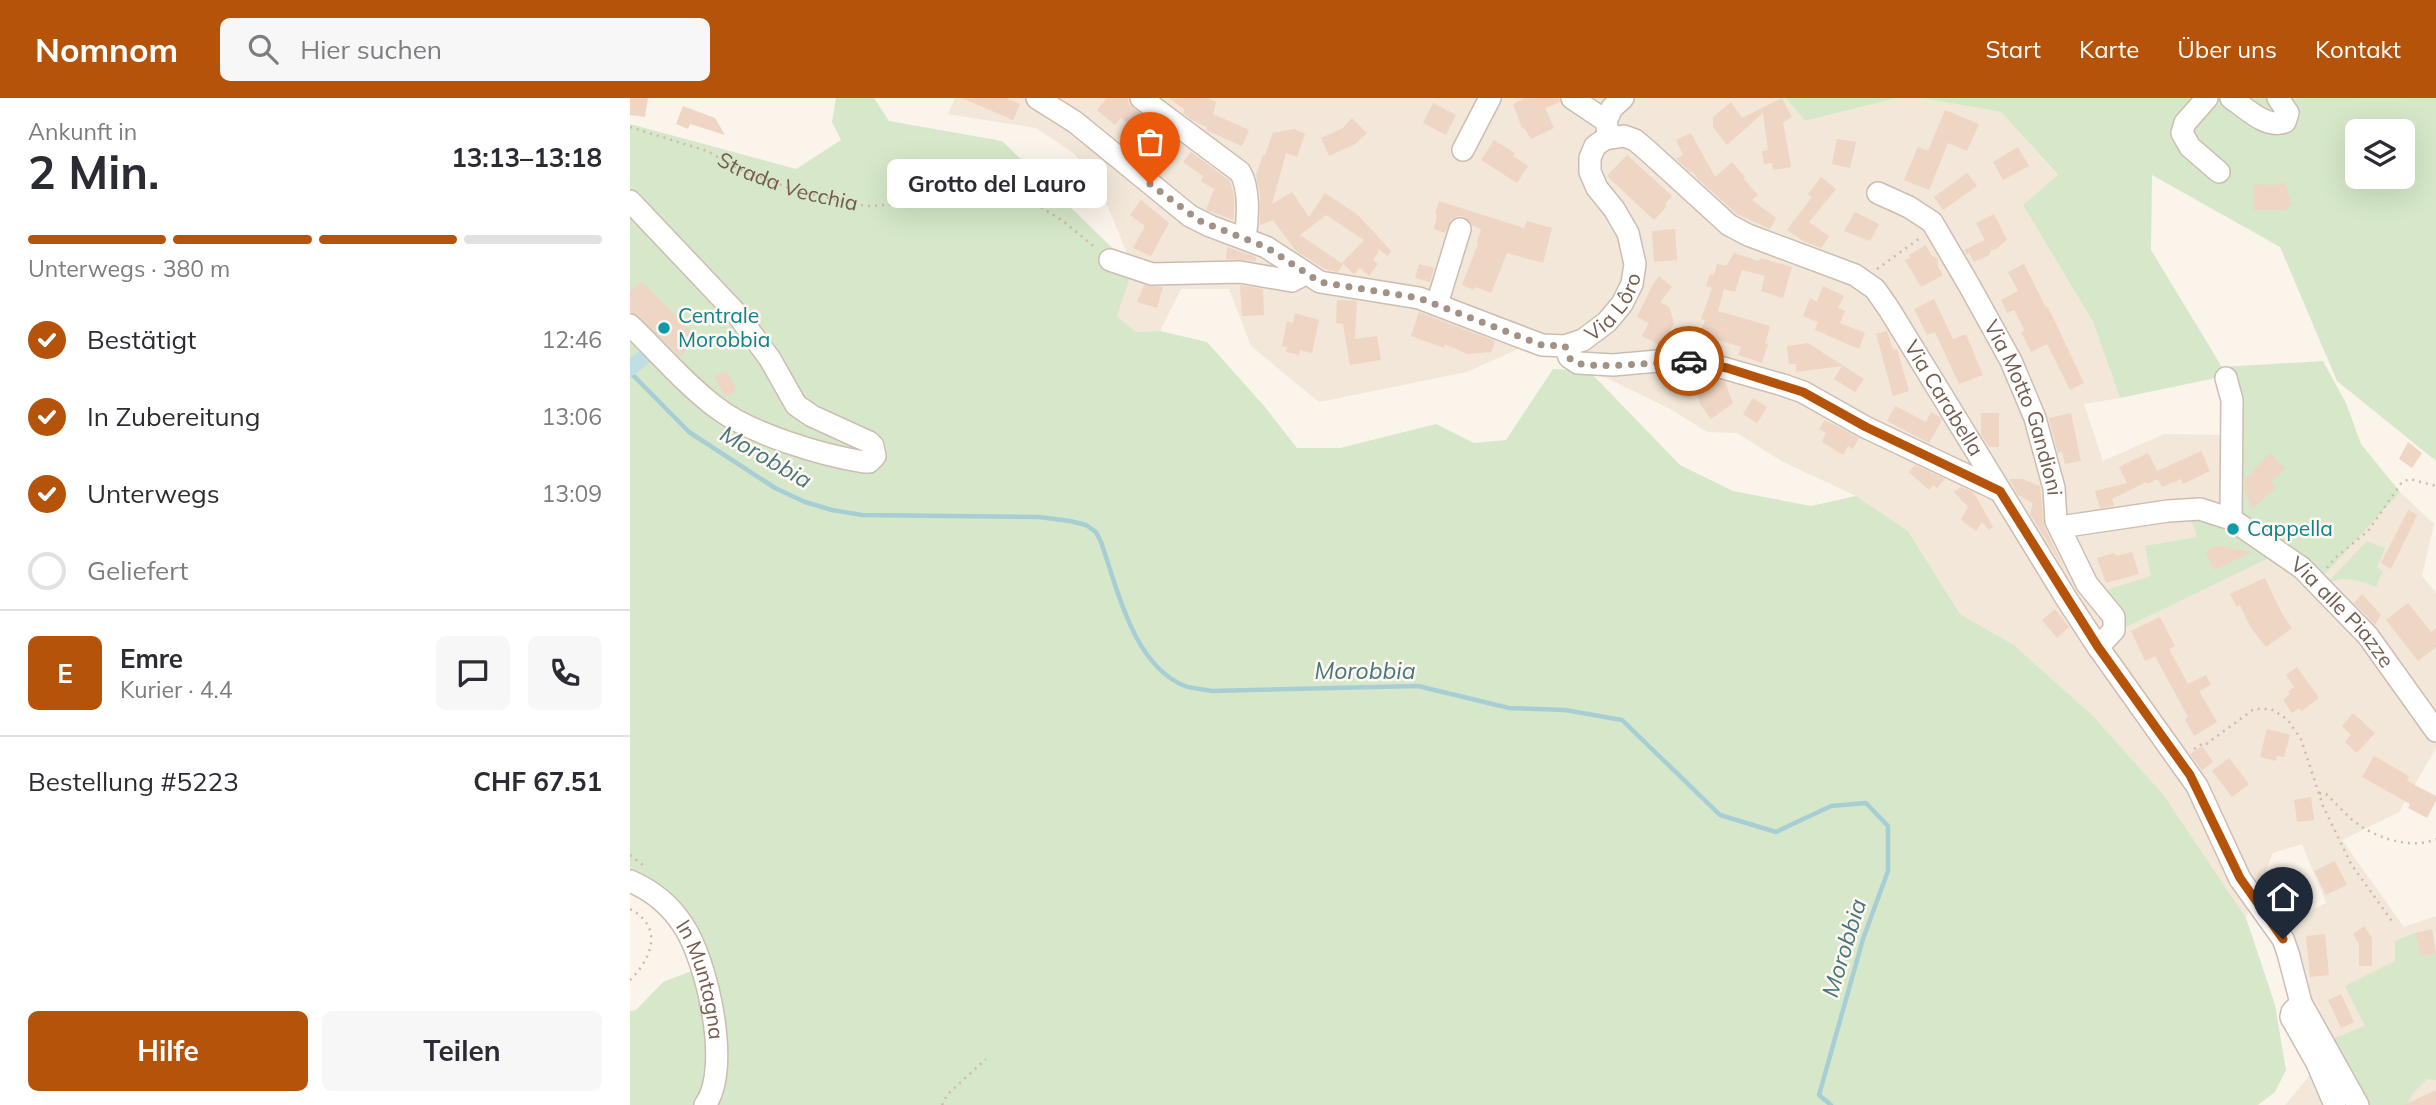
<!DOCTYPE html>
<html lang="de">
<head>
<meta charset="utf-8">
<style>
	:root { --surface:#fff; --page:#f7f7f7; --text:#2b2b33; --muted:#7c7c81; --line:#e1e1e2; --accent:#b45309 }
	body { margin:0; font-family:Mulish,sans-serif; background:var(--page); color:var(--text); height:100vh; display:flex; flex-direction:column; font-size:26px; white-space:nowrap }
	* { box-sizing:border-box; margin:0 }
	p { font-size:23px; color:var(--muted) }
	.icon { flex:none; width:38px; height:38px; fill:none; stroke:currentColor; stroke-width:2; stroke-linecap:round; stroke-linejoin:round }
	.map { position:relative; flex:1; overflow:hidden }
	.sheet { display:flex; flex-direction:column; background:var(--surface); width:630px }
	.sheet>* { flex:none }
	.buttons { position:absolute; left:1715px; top:21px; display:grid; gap:14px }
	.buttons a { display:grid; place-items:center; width:70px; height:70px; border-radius:10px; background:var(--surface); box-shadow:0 7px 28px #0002; font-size:35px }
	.pin { position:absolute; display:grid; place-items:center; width:60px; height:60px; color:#fff; margin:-72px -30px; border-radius:50% 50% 50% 0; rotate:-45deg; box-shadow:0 0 7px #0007 }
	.pin .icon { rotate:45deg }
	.courier { position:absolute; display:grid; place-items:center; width:70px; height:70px; margin:-35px; border:5px solid #b45309; border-radius:50%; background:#fff; color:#222; box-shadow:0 2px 9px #0007 }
	.bubble { position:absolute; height:49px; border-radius:10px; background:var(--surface); box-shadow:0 7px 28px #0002; font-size:23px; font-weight:700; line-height:49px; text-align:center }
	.head em { font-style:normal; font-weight:700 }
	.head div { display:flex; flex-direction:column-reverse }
	.head { display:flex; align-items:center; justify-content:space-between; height:119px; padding:0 28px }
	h1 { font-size:46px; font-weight:700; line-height:52px }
	.bar { display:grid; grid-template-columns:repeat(4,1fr); gap:10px 7px; align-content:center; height:84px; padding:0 28px }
	.bar i { height:9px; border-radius:5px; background:var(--line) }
	.bar .on { background:var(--accent) }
	.bar p { grid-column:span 4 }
	.line { display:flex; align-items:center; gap:18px; padding:0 28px; border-top:2px solid var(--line) }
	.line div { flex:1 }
	.round { display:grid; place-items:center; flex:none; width:74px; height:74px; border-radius:10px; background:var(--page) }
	ol { padding:0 28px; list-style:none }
	li { display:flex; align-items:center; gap:21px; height:77px }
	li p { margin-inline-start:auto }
	li .icon { padding:7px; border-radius:50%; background:var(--accent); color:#fff; stroke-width:4 }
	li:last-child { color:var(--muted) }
	li i { width:38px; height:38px; border:4px solid var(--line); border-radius:50% }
	.cta { display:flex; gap:14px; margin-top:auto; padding:14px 28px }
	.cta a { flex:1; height:80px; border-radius:10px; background:var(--accent); color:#fff; font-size:28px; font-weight:700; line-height:80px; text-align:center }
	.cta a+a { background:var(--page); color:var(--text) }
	header { display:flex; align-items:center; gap:42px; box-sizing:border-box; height:98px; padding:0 35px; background:var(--accent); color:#fff }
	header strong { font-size:33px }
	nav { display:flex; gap:38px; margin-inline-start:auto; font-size:24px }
	.search { width:490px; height:63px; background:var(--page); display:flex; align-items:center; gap:18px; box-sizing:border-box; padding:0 24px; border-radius:10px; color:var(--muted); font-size:26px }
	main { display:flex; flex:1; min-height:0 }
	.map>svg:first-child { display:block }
</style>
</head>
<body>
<header>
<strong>Nomnom</strong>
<div class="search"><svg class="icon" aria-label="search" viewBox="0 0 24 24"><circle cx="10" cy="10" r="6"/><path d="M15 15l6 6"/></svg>Hier suchen</div>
<nav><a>Start</a><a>Karte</a><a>Über uns</a><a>Kontakt</a></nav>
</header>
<main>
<section class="sheet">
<div class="head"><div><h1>2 Min.</h1><p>Ankunft in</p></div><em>13:13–13:18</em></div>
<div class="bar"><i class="on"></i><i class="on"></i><i class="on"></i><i></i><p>Unterwegs · 380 m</p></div>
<ol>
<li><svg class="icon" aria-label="check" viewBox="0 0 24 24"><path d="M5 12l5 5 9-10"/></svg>Bestätigt<p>12:46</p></li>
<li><svg class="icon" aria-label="check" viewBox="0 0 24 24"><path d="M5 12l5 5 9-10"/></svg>In Zubereitung<p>13:06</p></li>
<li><svg class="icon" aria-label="check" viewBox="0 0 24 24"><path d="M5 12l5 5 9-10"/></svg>Unterwegs<p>13:09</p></li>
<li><i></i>Geliefert</li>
</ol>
<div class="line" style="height:126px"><b class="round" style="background:var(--accent);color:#fff">E</b><div><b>Emre</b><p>Kurier · 4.4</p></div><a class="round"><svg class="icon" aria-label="chat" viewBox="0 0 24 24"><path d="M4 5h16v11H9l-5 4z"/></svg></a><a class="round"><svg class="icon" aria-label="phone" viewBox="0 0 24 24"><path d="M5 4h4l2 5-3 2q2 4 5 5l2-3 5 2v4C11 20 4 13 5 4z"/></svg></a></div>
<div class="line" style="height:91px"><div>Bestellung #5223</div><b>CHF 67.51</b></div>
<div class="cta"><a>Hilfe</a><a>Teilen</a></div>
</section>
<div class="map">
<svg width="1806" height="1007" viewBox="0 0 1806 1007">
	<rect width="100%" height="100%" fill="#fbf4ea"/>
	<polygon fill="#f2e7d9" points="325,0 1156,0 1175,23 1267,0 1292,0 1371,14 1428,78 1393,107 1463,224 1490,300 1454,306 1473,363 1534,336 1598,337 1690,482 1770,394 1804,426 1792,478 1806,495 1806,650 1769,714 1712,742 1774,829 1806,818 1806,1007 1655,1007 1698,955 1646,830 1696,805 1672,746 1643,755 1616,820 1533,696 1462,617 1384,547 1330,516 1278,433 1226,398 1151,363 1107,335 1077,334 1042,312 903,244 837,274 689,304 621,248 599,191 551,191 530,233 506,234 487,218 503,170 478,109 445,56 406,30 318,16"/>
	<g fill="#d6e8c9" fill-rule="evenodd">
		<polygon points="206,0 244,0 259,23 372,43 503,170 487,218 506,234 530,233 577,244 635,309 667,350 710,350 806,326 844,345 876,342 923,271 959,273 1050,367 1103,393 1181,408 1226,398 1278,433 1330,516 1384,547 1462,617 1533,696 1616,820 1645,907 1656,972 1645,994 1628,1007 0,1007 0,913 6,912 33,884 72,869 64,844 0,783 0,26 166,71 211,42 202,24"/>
		<polygon points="1156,0 1267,0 1175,23"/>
		<path d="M1292,0H1806V363L1707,283L1650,149L1522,77L1521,152L1592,269L1693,263L1716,305L1731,346L1770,394L1690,482L1601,421L1595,278L1490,300L1463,224L1393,107L1428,77L1371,14ZM1727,33H1773V79H1727Z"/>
		<polygon points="1559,414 1570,415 1645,457 1494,530 1470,494 1521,478 1515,448 1567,439"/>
		<path d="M1737,443L1755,450L1747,469L1753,473L1746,489C1728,482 1716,477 1697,485Z"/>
		<polygon points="1785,835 1791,859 1806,856 1806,982 1797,981 1783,995 1777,1007 1738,1007 1702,941 1735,928 1715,888 1765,863 1765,843"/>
	</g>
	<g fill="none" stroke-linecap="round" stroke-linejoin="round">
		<path stroke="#a7ced5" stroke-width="4.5" d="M0,274L59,334L145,390L175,404L202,412L232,417L409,419L440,423L456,427L466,434L471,444C488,492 503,567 555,588C563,591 574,591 582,593L788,588L879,610L935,612L992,622L1090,717L1146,734L1201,708L1236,705L1258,728V773L1233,841L1189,997L1201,1007"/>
		<polyline stroke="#c0dfe4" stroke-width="16" points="0,270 13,260"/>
	</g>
	<g fill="#eed5c4">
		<polygon points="0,0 18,0 15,19 0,17"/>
		<polygon points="332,0 376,0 390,6 383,22"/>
		<polygon points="477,0 498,0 499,6 511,16 501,28 491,20 485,27 467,12"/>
		<polygon points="539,0 578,0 586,4 583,16 619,32 612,48 576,32 577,29 562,22 553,15 555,12"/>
		<polygon points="895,0 929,0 930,4 915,10 924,30 901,41 895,31 892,30 883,6"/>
		<polygon points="1152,0 1162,19 1153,24 1161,69 1143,72 1142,65 1134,66 1132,53 1138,52 1133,15 1097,47 1083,29 1083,19 1101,4 1112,20"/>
		<polygon points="803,5 826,17 816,37 793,25"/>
		<polygon points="53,8 85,20 95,37 60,26 58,31 46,26"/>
		<polygon points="1315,12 1349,26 1337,53 1318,45 1299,92 1274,82 1288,49 1298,53"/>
		<polygon points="722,20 737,35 725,46 699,58 691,40 713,30"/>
		<polygon points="664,31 675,36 667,59 656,55 642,106 662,94 679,119 695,95 728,117 761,153 758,158 748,151 748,155 743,162 748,166 739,178 730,170 724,176 712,165 734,142 696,117 670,137 713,166 708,174 695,171 666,153 643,122 630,127 630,96 626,77 633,57 635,57 643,35"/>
		<polygon points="1061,35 1085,79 1102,64 1115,79 1113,80 1128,97 1122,102 1146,120 1140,131 1107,116 1069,82 1062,73 1060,74 1046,61 1053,57 1046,42"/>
		<polygon points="1207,41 1226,44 1220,70 1202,66"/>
		<polygon points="864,42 885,55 883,58 898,68 887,85 851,62"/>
		<polygon points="1388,49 1399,68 1373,82 1363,64"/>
		<polygon points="561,54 600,83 604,98 604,122 576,112 584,91 571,83 573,78 553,64"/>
		<polygon points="997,57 1042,98 1035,106 1037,108 1024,122 977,78"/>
		<polygon points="1337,75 1347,88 1313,112 1304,99"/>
		<polygon points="1191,79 1206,91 1179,124 1199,138 1191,150 1175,144 1157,132 1182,99 1178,96"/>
		<polygon points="1655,84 1662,108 1657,109 1657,112 1623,112 1624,86 1646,87"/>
		<polygon points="511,102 539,125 521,158 503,150 515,128 500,117"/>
		<polygon points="809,103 894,130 897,123 922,130 913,165 877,155 861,195 845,189 844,192 832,187 848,146 847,144 851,131 843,128 834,119 828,118 821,122 815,135 804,131 807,117 805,116"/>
		<polygon points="1225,114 1249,126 1240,143 1214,133"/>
		<polygon points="1364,116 1377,142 1366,151 1361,152 1359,157 1344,164 1339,155 1336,156 1334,152 1355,142 1346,125"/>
		<polygon points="1045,131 1047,162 1024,164 1022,133"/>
		<polygon points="1296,147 1301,157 1308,161 1308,169 1313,177 1291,189 1275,162 1280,160 1279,157"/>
		<polygon points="597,149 626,159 626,163 596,161"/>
		<polygon points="1104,155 1129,163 1130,160 1162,169 1153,200 1131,193 1135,178 1112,172 1105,194 1094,191 1088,213 1140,228 1135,246 1138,246 1132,265 1108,257 1111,249 1070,236 1075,222 1071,221 1082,190 1076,188 1080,176 1084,177 1087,166 1096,168"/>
		<polygon points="789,166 804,170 800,184 785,180"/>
		<polygon points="1394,166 1416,210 1418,209 1454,285 1440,292 1417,246 1401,254 1391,234 1395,233 1384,212 1377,215 1371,202 1388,193 1378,174"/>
		<polygon points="1029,178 1042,189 1030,204 1039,209 1044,225 1032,248 1012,238 1019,225 1007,219 1022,188"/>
		<polygon points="11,183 68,240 50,259 9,218 0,214 0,194"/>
		<polygon points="514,187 533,189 527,210 507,204"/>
		<polygon points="610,187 633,191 634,217 612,218"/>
		<polygon points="1193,188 1214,198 1208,210 1215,213 1210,225 1235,235 1229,251 1185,232 1188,224 1173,218 1180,200 1187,204"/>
		<polygon points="1304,201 1323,241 1336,236 1353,277 1329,286 1305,234 1297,237 1284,211"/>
		<polygon points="707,202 727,203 725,241 747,238 751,262 720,267 713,226 706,225"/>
		<polygon points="789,214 865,243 861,254 837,256 815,246 814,250 781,238"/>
		<polygon points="665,215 689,222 682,255 670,252 669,257 656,254 657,249 652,248 657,223 663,225"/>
		<polygon points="1257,233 1263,252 1267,251 1279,293 1263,298 1246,236"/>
		<polygon points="1178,245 1234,281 1225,294 1204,281 1212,268 1166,274 1166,266 1159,266 1157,248"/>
		<polygon points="96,273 107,292 95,299 84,279"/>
		<polygon points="1064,278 1095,284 1103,305 1081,321 1070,306"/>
		<polygon points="1123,300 1137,309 1127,325 1113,316"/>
		<polygon points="1265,308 1296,324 1301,314 1310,319 1312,322 1299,345 1257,323"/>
		<polygon points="1351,315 1369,315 1369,349 1359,349 1351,336"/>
		<polygon points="1441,315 1451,363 1435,366 1432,354 1428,355 1419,320"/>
		<polygon points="1195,322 1229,340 1223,351 1218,348 1213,357 1192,344 1196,335 1189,331"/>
		<polygon points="1778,344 1792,355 1782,370 1769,361"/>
		<polygon points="1571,353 1580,373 1553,386 1551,381 1532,389 1528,381 1517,386 1516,384 1482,401 1484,408 1470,410 1465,393 1497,385 1489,369 1518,355 1527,373"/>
		<polygon points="1640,355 1655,371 1641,384 1646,389 1622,411 1614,391 1617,389 1614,383"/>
		<polygon points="1285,367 1315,381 1307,390 1303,387 1299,392 1279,374"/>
		<polygon points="1379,381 1392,381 1410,388 1414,428 1433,469 1400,416 1403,405 1388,397"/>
		<polygon points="1331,389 1344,395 1363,429 1359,432 1352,424 1346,433 1331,422 1338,409 1324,394"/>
		<polygon points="1778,412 1787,417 1761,471 1751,465"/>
		<polygon points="1587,448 1595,449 1622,454 1584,472 1575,454"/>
		<polygon points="1502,454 1509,476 1476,485 1467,460 1484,455 1486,458"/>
		<polygon points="1635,480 1652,516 1662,530 1636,549 1621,530 1610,507 1607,509 1600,496"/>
		<polygon points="1732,496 1751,517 1745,527 1724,505"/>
		<polygon points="1778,505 1801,534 1806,530 1806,549 1788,563 1756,522"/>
		<polygon points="1425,511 1439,529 1427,540 1412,522"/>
		<polygon points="1530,519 1545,548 1539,551 1558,586 1576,577 1581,587 1569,593 1587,624 1564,638 1555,621 1558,619 1525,558 1515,563 1501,533"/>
		<polygon points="1667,569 1689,600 1672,613 1669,610 1662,615 1653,602 1660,596 1658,594 1664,589 1656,577"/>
		<polygon points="1723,615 1745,635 1727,655 1715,644 1721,637 1712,628"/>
		<polygon points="1637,631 1660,637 1654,659 1647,658 1646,663 1630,659"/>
		<polygon points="1572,648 1583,664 1572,672 1560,656"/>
		<polygon points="1744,658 1779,678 1777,683 1806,698 1806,703 1797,720 1778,710 1780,706 1732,679"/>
		<polygon points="1599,660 1619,686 1602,699 1582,673"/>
		<polygon points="1681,699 1684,722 1667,724 1664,702"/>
		<polygon points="1705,763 1717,787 1696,797 1684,773"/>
		<polygon points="1734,828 1742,840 1742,868 1729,868 1729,846 1723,836"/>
		<polygon points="1802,831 1806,856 1791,859 1785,835"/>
		<polygon points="1695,836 1699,877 1680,879 1676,838"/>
		<polygon points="1711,896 1724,924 1711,930 1698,902"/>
		<polygon points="1806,992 1806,1007 1774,1007"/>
	</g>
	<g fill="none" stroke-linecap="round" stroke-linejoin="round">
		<g stroke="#cdbdb1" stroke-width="24">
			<g id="minor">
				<path id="s2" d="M407,0L445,24L560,118L580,128L636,149L690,184L789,200L912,247L935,248L953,242L977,224L992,206L1002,186L1005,166L998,135L984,111L967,90L960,74V60L965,48L975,41L994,38L1005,42L1019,54L1099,127L1118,137L1225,177L1245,191L1259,211L1436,500L1468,549L1567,688L1610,781L1653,841L1658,855L1671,905L1728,1007"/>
				<path d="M511,0L610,74C620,90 618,121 615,140"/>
				<polyline points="942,0 976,23 979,40"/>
				<polyline points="1577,0 1555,25 1552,35 1560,49 1589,74"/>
				<path d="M1601,0C1616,10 1636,31 1655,24L1658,15L1648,0"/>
				<polyline points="976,23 982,10 993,0"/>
				<polyline points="833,52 860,0"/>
				<path id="s3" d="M1248,95L1279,109L1302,124L1339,187L1381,263L1405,320L1424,390L1426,423L1457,486L1484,519V532L1468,549"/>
				<path d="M0,103L107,216L140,261L166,307L182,318L239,344L243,348L245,358L239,364H234C191,357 121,336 87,310C55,286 28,254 0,227"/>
				<polyline points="480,162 522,176 610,174 662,183 675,176"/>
				<polyline points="807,206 830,131"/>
				<polyline points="935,248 939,259 948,265 983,267 1028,263 1069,263 1153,287 1173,294 1235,329 1370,393"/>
				<polyline points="1596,280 1602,302 1601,421"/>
				<path id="s4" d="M1430,429L1538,413L1570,411L1601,421L1672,470L1738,538L1806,633"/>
				<path id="s5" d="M0,783C21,792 40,807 53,827C77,862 102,971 75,1007"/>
				<polyline points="1671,905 1662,914 1661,919 1687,965 1705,1007"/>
			</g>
		</g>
		<g stroke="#d4b8a7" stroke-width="2.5" stroke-dasharray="2 5" stroke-linecap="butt">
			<path id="s1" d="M0,29L77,53L109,71L167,93L236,108L370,101L401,103L433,123L467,151"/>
			<polyline points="1247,171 1290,140"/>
			<polyline points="1697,470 1705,460 1738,433 1772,384 1780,381 1806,388"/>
			<polyline points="1564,651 1572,646 1575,647 1624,611 1641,611 1657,621 1671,641 1693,708 1721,766 1764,826"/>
			<path d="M1689,695L1696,696C1707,706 1719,721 1732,729C1753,742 1784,751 1806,741"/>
			<polyline points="0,757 14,768"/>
			<path d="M0,811C34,829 22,860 0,882"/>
			<polyline points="312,1007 317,997 356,961"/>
		</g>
		<use href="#minor" stroke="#fff" stroke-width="21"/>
	</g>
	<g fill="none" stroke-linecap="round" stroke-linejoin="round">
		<path stroke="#a39185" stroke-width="7" stroke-dasharray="0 12.6" d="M520,86L570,123L636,149L690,184L789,200L912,247L935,248C937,253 938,259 942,263C957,273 1038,263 1059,263"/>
		<polyline stroke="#b45309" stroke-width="9" points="1059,263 1097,270 1173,294 1236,329 1370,393 1468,549 1560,677 1610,780 1653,841"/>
	</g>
	<g fill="#0f9aa8" stroke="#fef8f1" stroke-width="2.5">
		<circle cx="34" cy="230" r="7"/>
		<circle cx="1603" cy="431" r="7"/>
	</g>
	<g text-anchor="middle" stroke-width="5" stroke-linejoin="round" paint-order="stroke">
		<g font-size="21" fill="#745c4f" stroke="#fef8f1">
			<text dy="7" stroke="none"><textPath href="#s1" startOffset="168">Strada Vecchia</textPath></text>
			<text dy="7" stroke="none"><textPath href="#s2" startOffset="660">Via Lôro</textPath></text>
			<text dy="7" stroke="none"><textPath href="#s2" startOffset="1300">Via Carabella</textPath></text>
			<text dy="7" stroke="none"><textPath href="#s3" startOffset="270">Via Motto Gandioni</textPath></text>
			<text dy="7" stroke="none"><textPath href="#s4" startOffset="320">Via alle Piazze</textPath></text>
			<text dy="7" stroke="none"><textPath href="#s5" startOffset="128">In Muntagna</textPath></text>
		</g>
		<g font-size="21" fill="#0d838f" stroke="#fef8f1" text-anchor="start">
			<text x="48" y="225">Centrale<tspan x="48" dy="24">Morobbia</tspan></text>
			<text x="1617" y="438">Cappella</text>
		</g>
		<g font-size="23" font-style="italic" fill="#47767f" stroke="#fef8f1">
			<text transform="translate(136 359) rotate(30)" y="8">Morobbia</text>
			<text x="735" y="581">Morobbia</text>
			<text transform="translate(1214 850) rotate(-73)" y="8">Morobbia</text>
		</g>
	</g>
</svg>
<div class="buttons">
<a><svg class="icon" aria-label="layers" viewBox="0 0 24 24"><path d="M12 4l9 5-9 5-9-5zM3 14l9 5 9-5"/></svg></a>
</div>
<div class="pin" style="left:520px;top:86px;background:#ea580c"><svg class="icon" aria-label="bag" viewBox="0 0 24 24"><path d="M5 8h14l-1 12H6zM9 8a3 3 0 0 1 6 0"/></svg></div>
<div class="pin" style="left:1653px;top:841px;background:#1f2937"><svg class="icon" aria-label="home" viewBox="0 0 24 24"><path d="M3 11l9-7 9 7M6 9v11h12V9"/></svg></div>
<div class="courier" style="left:1059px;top:263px"><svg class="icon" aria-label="car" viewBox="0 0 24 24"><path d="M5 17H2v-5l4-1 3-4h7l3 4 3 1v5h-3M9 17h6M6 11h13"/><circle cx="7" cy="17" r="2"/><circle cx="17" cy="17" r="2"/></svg></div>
<div class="bubble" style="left:257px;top:61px;width:220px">Grotto del Lauro</div>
</div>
</main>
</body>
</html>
